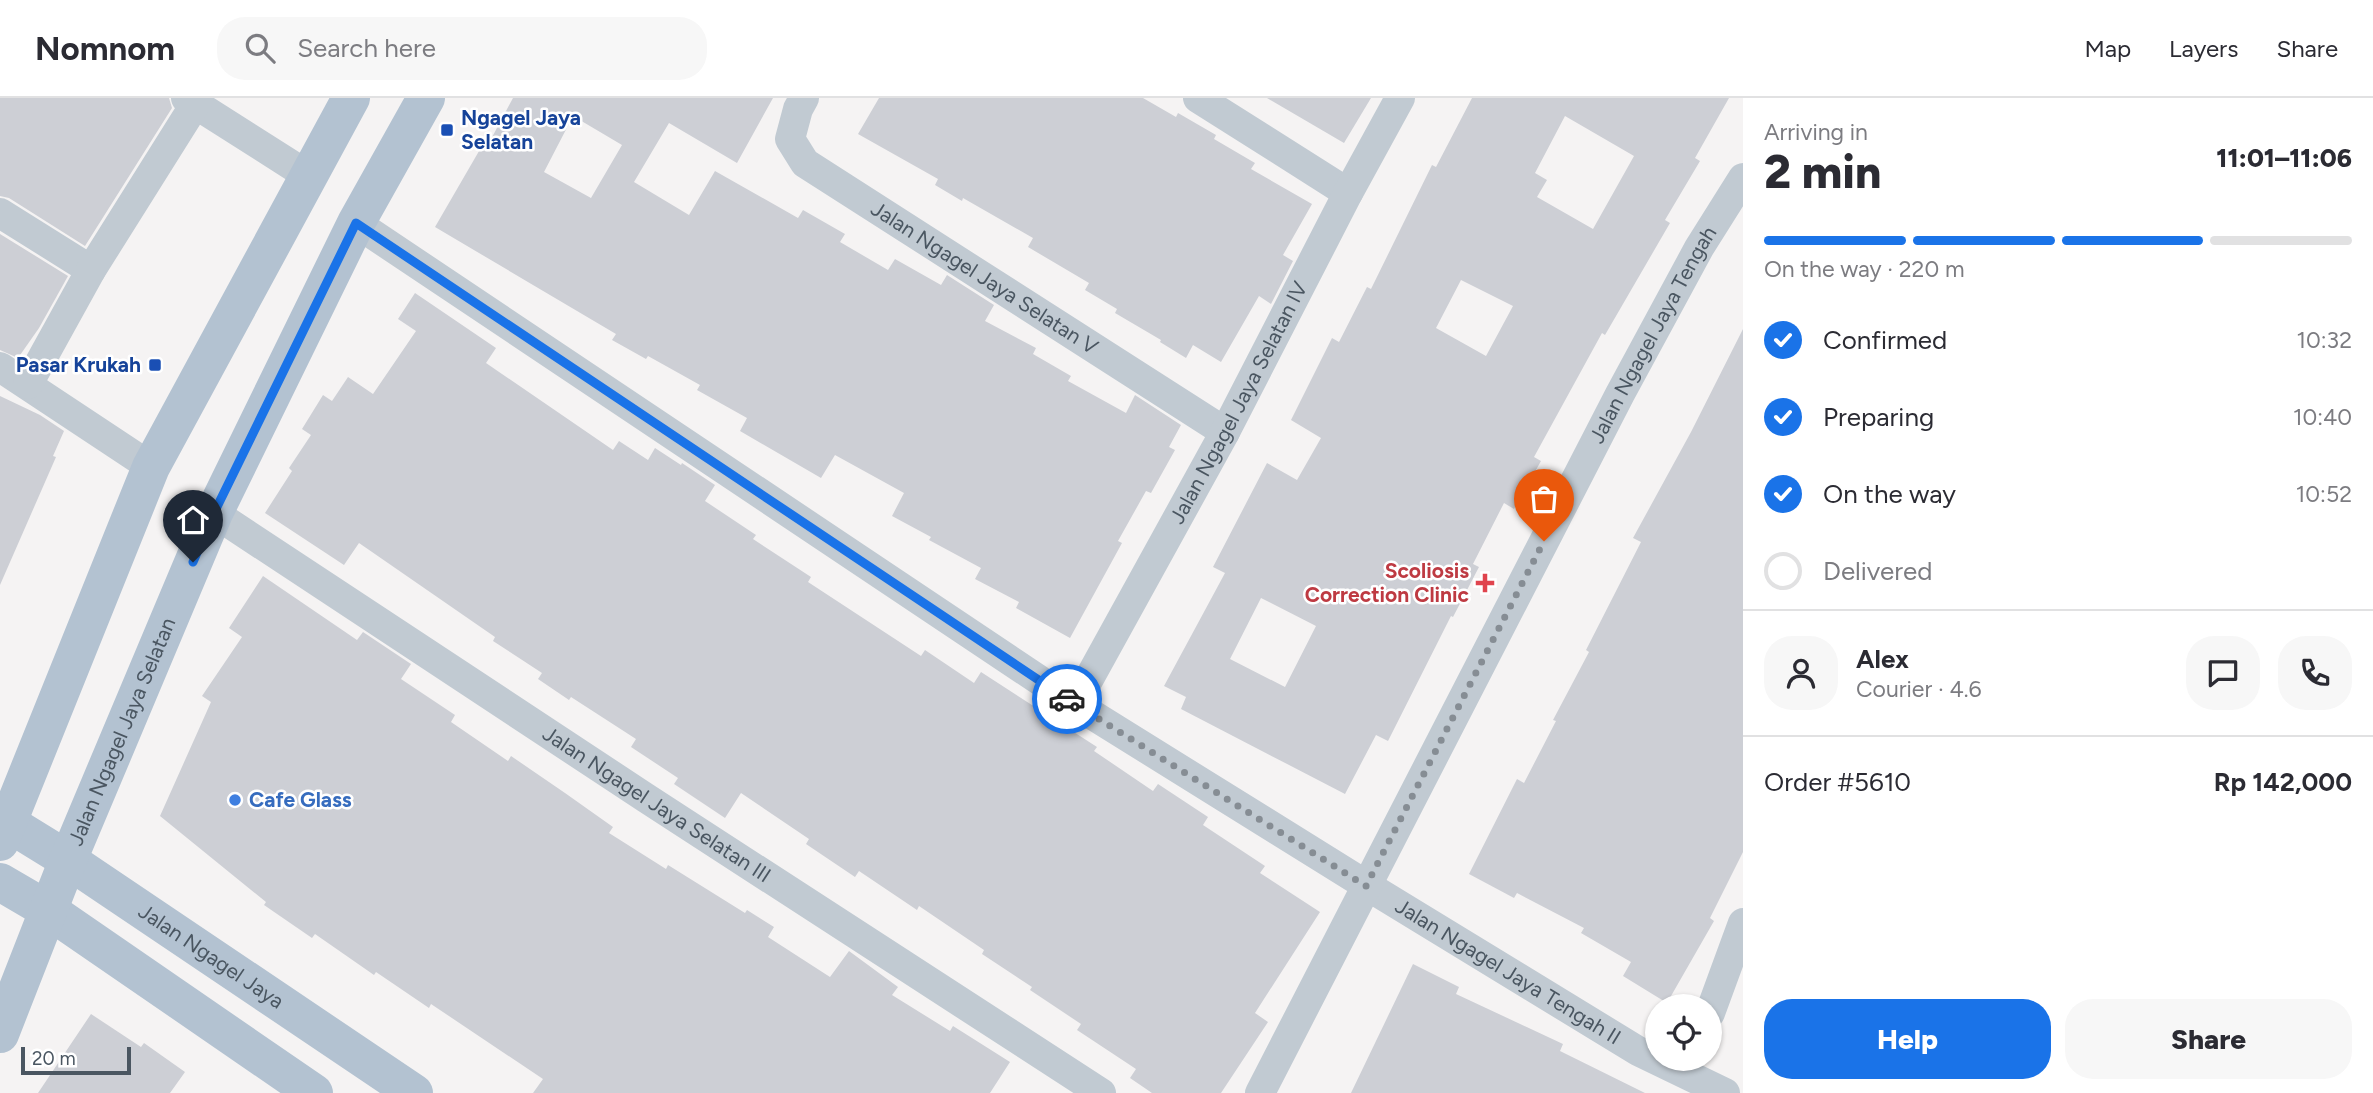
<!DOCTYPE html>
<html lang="en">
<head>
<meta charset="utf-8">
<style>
	:root { --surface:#fff; --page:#f7f7f7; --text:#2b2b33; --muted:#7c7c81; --line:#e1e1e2; --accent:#1a73e8 }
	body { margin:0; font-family:Figtree,sans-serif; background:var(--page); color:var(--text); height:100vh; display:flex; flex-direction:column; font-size:26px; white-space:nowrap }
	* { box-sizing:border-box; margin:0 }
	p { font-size:23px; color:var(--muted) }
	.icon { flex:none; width:38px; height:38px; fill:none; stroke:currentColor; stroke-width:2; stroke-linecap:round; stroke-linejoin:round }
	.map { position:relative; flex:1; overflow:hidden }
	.panel { display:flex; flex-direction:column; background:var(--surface); width:630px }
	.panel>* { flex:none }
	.fabs { position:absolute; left:1645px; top:896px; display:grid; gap:14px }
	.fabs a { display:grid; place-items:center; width:77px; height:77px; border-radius:50%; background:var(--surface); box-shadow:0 2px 5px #0004; font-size:35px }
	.scale { position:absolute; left:21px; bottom:18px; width:110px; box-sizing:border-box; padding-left:7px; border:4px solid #4a5661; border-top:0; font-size:19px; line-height:24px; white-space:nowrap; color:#4a5661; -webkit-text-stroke:5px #fff; paint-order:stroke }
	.pin { position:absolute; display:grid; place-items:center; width:60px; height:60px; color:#fff; margin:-72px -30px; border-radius:50% 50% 50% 0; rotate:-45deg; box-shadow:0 0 7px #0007 }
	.pin .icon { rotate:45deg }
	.courier { position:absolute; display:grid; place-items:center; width:70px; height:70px; margin:-35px; border:5px solid #1a73e8; border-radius:50%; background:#fff; color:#222; box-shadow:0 2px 9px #0007 }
	.head em { font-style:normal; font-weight:800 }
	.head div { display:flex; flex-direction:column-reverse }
	.head { display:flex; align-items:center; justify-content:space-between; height:119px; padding:0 21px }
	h1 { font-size:46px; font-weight:800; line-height:52px }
	.bar { display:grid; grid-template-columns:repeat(4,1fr); gap:10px 7px; align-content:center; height:84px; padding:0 21px }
	.bar i { height:9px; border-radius:5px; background:var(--line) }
	.bar .current { background:var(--accent) }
	.bar p { grid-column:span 4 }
	.line { display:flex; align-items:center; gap:18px; padding:0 21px; border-top:2px solid var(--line) }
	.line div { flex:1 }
	.round { display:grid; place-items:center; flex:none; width:74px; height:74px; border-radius:28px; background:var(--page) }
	ol { padding:0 21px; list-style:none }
	li { display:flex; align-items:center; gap:21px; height:77px }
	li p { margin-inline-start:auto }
	li .icon { padding:7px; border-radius:50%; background:var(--accent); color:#fff; stroke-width:4 }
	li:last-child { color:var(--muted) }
	li i { width:38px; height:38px; border:4px solid var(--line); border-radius:50% }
	.cta { display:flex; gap:14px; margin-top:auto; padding:14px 21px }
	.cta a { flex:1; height:80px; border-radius:28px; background:var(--accent); color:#fff; font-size:28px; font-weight:800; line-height:80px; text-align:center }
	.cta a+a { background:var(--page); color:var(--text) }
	header { display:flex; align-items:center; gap:42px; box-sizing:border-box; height:98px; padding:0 35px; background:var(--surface); border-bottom:2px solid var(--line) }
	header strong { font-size:33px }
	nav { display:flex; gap:38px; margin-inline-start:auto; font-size:24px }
	.search { width:490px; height:63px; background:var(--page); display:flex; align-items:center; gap:18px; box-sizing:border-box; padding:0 24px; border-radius:28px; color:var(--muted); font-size:26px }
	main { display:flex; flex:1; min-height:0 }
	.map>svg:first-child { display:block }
</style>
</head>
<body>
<header>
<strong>Nomnom</strong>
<div class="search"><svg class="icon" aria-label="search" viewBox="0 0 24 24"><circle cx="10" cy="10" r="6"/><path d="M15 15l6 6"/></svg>Search here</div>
<nav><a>Map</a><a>Layers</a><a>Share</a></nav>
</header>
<main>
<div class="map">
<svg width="1743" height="995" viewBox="0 0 1743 995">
	<rect width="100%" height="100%" fill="#f5f3f3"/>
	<g fill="#cdcfd5" fill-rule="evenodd">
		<polygon points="0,0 169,0 172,10 85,148 9,100 0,98"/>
		<path d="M513,0H773L737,65L669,25L634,84L689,117L715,73L798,120L803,112L845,136L840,144L888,172L895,161L941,187L947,177L994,207L985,223L1036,250L1033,256L1071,278L1068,283L1126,315L1135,297L1181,327L1169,349L1175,352L1151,395L1146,393L1118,443L1122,445L1070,540L1016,510L1019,504L975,481L981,470L929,442L931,439L892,418L904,395L835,357L821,380L740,333L747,320L697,292L700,287L648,258L646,261L612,242L616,236L435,129L486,41L490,43ZM573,18L622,47L591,100L544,74Z"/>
		<polygon points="879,0 1143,0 1176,19 1178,15 1216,37 1214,41 1255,65 1251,71 1312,106 1283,157 1293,163 1271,206 1259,198 1221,264 1193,247 1186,260 1160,244 1161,242 1115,215 1117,211 1085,192 1089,185 1028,149 1033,140 963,100 962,103 935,87 938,81 858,36"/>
		<polygon points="1267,0 1371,0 1344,45"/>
		<path d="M1472,0H1729L1695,60L1700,63L1665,122L1670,125L1605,237L1602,235L1534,359L1541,363L1514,411L1504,405L1473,466L1479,469L1453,519L1451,518L1388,643L1376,637L1345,696L1181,611L1186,599L1164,588L1225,475L1213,469L1267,365L1297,382L1321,340L1291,322L1332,240L1339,244L1367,189L1371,191L1432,67L1436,69ZM1565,18L1634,58L1593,131L1537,99L1547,82L1535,75ZM1461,182L1513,208L1486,258L1436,230ZM1261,500L1316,528L1285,589L1230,561Z"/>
		<polygon points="0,136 68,178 39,230 18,260 0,252"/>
		<polygon points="415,195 496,250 486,265 613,352 619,343 648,362 655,350 681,367 682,365 715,387 705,403 756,437 753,441 811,479 808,484 921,558 925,552 974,585 981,574 1097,649 1094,653 1153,693 1158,686 1208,719 1203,727 1265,768 1260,775 1320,814 1255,915 1268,924 1221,995 1152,995 1130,980 1136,971 1077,932 1081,926 1030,892 1032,889 982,856 984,852 919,808 917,812 859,773 855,779 806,746 809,741 741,695 725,720 674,686 678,680 631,649 636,641 571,599 569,602 538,581 542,575 493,543 495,539 359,445 344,467 265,415 292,373 289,370 311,337 302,331 323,297 332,303 348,279 373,296 416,233 398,221"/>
		<polygon points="1743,231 1743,754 1710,820 1714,823 1667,905 1623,878 1631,864 1581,835 1584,830 1517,795 1514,800 1469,776 1517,681 1524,685 1556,623 1553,622 1589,554 1586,552 1641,444 1633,440 1691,334"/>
		<polygon points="0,298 40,317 64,333 53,358 56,359 0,487"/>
		<polygon points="263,478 357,542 363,534 411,566 401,581 455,617 451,624 508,663 511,658 565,695 613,729 609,735 666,771 668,767 745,815 747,812 774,829 768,839 830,879 849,853 898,889 892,897 950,933 953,928 1010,964 990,995 533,995 543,981 431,906 429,910 376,874 374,877 315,836 312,840 264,807 266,804 160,718 211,604 202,598 242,539 229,530"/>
		<polygon points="1413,866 1459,889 1456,896 1563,946 1560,953 1645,995 1351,995"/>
		<polygon points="91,916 141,949 144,945 185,974 170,995 38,995"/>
	</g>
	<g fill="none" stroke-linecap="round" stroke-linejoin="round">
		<g stroke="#c1cad2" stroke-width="30">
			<polyline points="186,0 307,77"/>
			<path id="s1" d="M804,0L798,11L790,41L805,65L1225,334"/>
			<polyline points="1198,0 1348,95"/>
			<polyline points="0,115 91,172"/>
			<path id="s2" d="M356,125L1075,606L1366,787L1638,953L1725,995"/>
			<polyline points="0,269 151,369"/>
			<polyline points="28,286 91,172 199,0"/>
			<path id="s3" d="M214,415L646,700L1101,995"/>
			<path id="s4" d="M1075,606L1225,334L1348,95L1400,0"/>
			<polyline points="1710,915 1743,825"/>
			<path id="s5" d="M1260,995L1620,296L1699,150L1743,80"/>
		</g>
		<g stroke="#b3c2d1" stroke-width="38">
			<path id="s6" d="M8,725L68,762L414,995"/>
			<polyline points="0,744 151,369 351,0"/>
			<polyline points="0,784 48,812 314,995"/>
			<path id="s7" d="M0,936L68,762L214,415L356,125L426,0"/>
		</g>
	</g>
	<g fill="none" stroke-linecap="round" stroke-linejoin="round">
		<polyline stroke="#868d94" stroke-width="7" stroke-dasharray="0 12.6" points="1067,601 1366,788 1544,443"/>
		<polyline stroke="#1a73e8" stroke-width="9" points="193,464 214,415 356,125 1067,601"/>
	</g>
	<g fill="#1a4fb4" stroke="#fff" stroke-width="2.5">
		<rect x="440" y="25" width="14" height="14" rx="3.5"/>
		<rect x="148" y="260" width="14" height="14" rx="3.5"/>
	</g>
	<path fill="#e0444e" stroke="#fff" stroke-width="2.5" d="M1481.5 474.5h7v7h7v7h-7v7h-7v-7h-7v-7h7z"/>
	<circle fill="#3f7fe0" stroke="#fff" stroke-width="2.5" cx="235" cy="702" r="7"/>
	<g text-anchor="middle" stroke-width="5" stroke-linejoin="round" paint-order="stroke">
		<g font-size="21" font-weight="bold" fill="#164399" stroke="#fff" text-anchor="start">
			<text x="461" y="27">Ngagel Jaya<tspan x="461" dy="24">Selatan</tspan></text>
			<text x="141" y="274" text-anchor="end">Pasar Krukah</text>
		</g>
		<g font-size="21" fill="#4a5661" stroke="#fff">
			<text dy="7" stroke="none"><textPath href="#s1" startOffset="285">Jalan Ngagel Jaya Selatan V</textPath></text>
			<text dy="7" stroke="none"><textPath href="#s5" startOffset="854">Jalan Ngagel Jaya Tengah</textPath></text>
			<text dy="7" stroke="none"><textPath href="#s4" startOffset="343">Jalan Ngagel Jaya Selatan IV</textPath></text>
			<text dy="7" stroke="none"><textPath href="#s7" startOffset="326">Jalan Ngagel Jaya Selatan</textPath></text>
			<text dy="7" stroke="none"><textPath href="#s3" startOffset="530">Jalan Ngagel Jaya Selatan III</textPath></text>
			<text dy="7" stroke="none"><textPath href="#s6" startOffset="243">Jalan Ngagel Jaya</textPath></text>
			<text dy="7" stroke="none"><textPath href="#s2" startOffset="1374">Jalan Ngagel Jaya Tengah II</textPath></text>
		</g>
		<g font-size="21" font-weight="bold" fill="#be3a42" stroke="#fff" text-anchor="end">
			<text x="1469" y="480">Scoliosis<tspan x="1469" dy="24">Correction Clinic</tspan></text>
		</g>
		<g font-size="21" font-weight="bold" fill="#366cbe" stroke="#fff" text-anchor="start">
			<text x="249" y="709">Cafe Glass</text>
		</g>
	</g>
</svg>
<div class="fabs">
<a><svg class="icon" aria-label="locate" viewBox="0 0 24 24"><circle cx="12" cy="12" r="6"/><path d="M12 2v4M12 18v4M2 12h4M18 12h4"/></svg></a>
</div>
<div class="scale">20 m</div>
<div class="pin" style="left:1544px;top:443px;background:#ea580c"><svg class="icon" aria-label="bag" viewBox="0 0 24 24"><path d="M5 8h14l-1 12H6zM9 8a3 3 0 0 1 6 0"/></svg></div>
<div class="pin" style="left:193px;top:464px;background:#1f2937"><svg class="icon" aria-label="home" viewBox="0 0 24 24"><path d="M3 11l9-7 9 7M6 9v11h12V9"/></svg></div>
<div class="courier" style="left:1067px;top:601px"><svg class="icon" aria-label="car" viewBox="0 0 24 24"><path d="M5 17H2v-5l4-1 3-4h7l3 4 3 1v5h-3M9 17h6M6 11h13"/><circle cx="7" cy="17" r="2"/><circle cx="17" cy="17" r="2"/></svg></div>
</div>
<section class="panel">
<div class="head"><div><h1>2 min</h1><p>Arriving in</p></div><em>11:01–11:06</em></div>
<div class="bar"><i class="current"></i><i class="current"></i><i class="current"></i><i></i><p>On the way · 220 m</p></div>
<ol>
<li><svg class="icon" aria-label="check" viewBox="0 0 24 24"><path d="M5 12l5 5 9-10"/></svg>Confirmed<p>10:32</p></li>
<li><svg class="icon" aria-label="check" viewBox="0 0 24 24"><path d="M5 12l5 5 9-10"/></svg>Preparing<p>10:40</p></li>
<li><svg class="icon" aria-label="check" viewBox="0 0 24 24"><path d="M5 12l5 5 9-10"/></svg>On the way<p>10:52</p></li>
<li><i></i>Delivered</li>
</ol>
<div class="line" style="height:126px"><a class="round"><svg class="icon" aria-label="person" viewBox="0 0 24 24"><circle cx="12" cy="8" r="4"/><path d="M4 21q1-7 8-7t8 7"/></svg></a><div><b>Alex</b><p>Courier · 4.6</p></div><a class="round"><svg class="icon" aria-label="chat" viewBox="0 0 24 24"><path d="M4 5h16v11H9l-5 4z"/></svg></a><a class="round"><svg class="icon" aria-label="phone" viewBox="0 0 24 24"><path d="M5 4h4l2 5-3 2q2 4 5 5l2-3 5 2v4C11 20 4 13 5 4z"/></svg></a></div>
<div class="line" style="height:91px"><div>Order #5610</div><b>Rp 142,000</b></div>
<div class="cta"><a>Help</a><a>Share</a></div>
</section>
</main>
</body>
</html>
